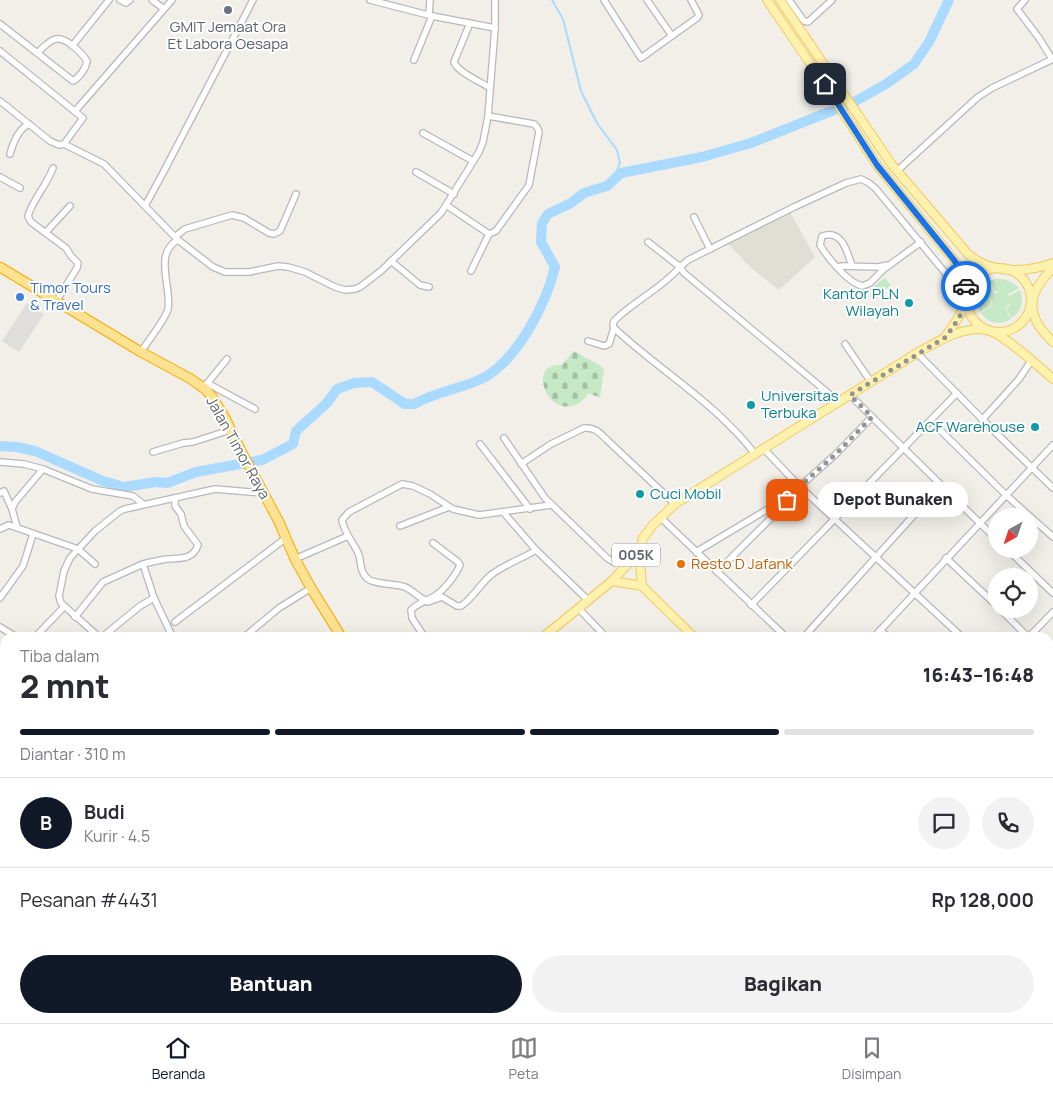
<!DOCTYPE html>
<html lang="id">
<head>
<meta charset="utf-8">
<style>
	:root { --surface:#fff; --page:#f2f2f3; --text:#2b2b33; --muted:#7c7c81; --line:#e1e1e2; --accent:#111827 }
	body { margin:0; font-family:Manrope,sans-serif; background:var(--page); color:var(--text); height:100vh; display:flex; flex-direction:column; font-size:19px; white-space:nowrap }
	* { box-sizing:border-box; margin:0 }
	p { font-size:16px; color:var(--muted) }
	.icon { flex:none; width:28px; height:28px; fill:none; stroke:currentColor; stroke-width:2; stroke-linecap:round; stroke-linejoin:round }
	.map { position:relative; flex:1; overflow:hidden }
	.side { position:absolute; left:0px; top:632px; width:1054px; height:391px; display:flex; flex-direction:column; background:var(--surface); border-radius:15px 15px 0 0; box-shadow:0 5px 20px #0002 }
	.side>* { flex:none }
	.needle { width:32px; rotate:220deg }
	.buttons { position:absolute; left:988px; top:508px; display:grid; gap:10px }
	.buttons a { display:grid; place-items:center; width:50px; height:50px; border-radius:50%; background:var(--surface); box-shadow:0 5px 20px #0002; font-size:25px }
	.pin { position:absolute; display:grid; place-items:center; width:42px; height:42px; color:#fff; margin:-21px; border-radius:10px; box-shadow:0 2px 8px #0006 }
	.courier { position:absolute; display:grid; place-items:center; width:50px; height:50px; margin:-25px; border:4px solid #1a73e8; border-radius:50%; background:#fff; color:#222; box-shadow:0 1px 6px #0007 }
	.bubble { position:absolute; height:35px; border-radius:18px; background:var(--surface); box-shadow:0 5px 20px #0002; font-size:16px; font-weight:800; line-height:35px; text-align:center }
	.summary em { font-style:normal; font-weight:800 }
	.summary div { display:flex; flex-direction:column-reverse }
	.summary { display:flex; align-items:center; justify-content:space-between; height:85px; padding:0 20px }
	h1 { font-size:32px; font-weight:800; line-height:38px }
	.bar { display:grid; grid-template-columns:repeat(4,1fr); gap:8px 5px; align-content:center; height:60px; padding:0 20px }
	.bar i { height:6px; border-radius:4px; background:var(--line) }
	.bar .current { background:var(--accent) }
	.bar p { grid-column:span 4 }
	.line { display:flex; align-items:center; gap:12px; padding:0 20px; border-top:1px solid var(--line) }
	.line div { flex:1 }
	.round { display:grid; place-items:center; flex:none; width:52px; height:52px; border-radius:26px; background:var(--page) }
	.cta { display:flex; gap:10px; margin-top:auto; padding:10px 20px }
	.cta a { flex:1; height:58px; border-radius:30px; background:var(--accent); color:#fff; font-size:20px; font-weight:800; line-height:58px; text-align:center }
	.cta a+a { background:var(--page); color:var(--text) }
	.menu { display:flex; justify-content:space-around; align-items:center; height:70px; border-top:1px solid var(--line); background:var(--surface); font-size:14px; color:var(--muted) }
	.menu a { display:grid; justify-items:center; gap:2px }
	.menu .current { color:var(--accent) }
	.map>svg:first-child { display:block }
</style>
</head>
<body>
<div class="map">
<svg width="1053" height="1023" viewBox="0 0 1053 1023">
	<defs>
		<pattern id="cemetery-stones" width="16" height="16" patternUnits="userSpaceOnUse" patternTransform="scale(1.25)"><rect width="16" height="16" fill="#c5e8c5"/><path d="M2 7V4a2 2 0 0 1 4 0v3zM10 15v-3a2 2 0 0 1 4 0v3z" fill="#a3c0a4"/></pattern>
		<pattern id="water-rules" width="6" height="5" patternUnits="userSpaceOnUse" patternTransform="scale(1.25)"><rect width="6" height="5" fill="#aadaff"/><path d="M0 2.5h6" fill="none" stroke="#8eb4d2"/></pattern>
	</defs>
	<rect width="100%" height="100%" fill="#f1efe8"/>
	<polygon fill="#e0deda" points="27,303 44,314 19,352 2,341"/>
	<polygon fill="#e1ded6" points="790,212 815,257 779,290 751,268 728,244"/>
	<g fill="#c5e8c5">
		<polygon points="885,278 891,285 875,298 869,290"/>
		<path d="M996,279C1006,279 1012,281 1019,288L1008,294L1009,296L1020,290C1024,302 1022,310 1012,318L1006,309L1010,305V303L1005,309L1011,319C1000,325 989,324 981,313L992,306L991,299L993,294L990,300L991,305L980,312C974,300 977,291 987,283L994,292L993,294L1000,291H995L989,281Z"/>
	</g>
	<path fill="url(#cemetery-stones)" d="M574,351L601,366L604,371L600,398L589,393C556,436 520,362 562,365Z"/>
	<polygon fill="url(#water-rules)" points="0,765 5,768 5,1019 264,1019 267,1023 0,1023"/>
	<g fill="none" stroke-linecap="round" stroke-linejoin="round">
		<polyline stroke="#aadaff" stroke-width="2" points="552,0 563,19 581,91 597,123 617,150 620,163 616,173 607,186"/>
		<path stroke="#aadaff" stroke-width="10" d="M0,446L17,447L35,451L103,481L124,487L156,482L167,483L196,472L262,460L293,444L296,431L327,403L337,389L354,383L372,382L405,404H414C434,393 458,389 479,380C516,364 546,304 555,267L541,242L542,223L548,214L571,203L584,193L607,186L621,173L702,157L751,143L854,102L886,84L914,64L929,42L949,0"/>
		<g stroke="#b5b8bc" stroke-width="8">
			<g id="minor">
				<polyline points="120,0 126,3 130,0"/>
				<polyline points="152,0 164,9"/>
				<polyline points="370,0 432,16 495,28"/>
				<polyline points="604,0 641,58 697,18 699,15 691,0"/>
				<polyline points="647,0 672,36"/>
				<polyline points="789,0 804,21 808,22 832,0"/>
				<polyline points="1025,0 1017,9 1039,38 1052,59"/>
				<polyline points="429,15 430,0"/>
				<path d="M470,23L454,62C457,72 481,82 490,88"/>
				<path d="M0,24L73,81C80,77 86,68 87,61C82,53 66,37 56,39C49,40 42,49 37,53"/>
				<polyline points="72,46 109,0"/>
				<polyline points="0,51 83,118 64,144"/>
				<polyline points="414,60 432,16"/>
				<polyline points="0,101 50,141 59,145 64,144 104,164 178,240"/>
				<polyline points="76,110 172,0"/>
				<polyline points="488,116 534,124 537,127 539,132 529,185 496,231 489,234"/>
				<polyline points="423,133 473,161"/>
				<path d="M10,154C13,143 18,129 29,124"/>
				<path d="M53,168C47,185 33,199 28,216L31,222L66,248L71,256L78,263L77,268L57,300"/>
				<polyline points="897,171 978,97 992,88 1053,59"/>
				<polyline points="416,172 454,194"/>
				<polyline points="0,177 20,188"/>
				<polyline points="446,205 489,234 471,271"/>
				<polyline points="145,206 164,171 253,0"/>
				<polyline points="694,217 710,249"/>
				<polyline points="46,232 70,206"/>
				<polyline points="176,236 185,229 232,215 244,218 269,233 274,234 280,231 296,194"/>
				<polyline points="391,261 420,285 429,287"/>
				<path d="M852,266C847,251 842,229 822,236L820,245C828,258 847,282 862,286L870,283L884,269L921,242"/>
				<polyline points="838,267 843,266 878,267 888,265"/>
				<path d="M614,328C660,371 716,403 755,454"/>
				<path d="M588,341L604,346L609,344L614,328L613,325L614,321C634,301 661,289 680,267L648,242"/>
				<polyline points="845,344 871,382"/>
				<path d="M141,352C147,342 166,319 168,309C172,288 153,253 178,240L213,267L225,272H249L278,266L288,267L305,272L335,287L345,290L355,289L360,287L381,271L441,213L479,152L483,142L488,116L495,28V0"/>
				<polyline points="917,353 995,432 1053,488"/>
				<polyline points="207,383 255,409"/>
				<polyline points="205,386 227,359"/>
				<polyline points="850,395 872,417"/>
				<polyline points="839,402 684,273 680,267 688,260 794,207 846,183 861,179 869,183 876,189 966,298"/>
				<polyline points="982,420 1019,379 1031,361"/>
				<polyline points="931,421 1006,495 1053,537"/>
				<polyline points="504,438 545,498 607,558 615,563 631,559"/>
				<polyline points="480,444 530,509"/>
				<polyline points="764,449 800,487 963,638"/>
				<polyline points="153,452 183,443 193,442 230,430"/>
				<polyline points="0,462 24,464 43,469"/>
				<path d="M521,464L551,444L584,428C595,427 600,433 607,440L675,504"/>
				<polyline points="0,493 4,491 12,509"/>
				<polyline points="504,513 536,550 589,601"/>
				<polyline points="660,517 787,638"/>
				<polyline points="400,526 449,507"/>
				<polyline points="17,527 12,509 15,502 43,469 92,489 133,496 143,504"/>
				<polyline points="0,529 9,525 78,549 95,564"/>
				<polyline points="1007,549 1053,593"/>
				<path d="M536,550C522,559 505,564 491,575C480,584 473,598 461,606H457L442,597L428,602C419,598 414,591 405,587C397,584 373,584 368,579C360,573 361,563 359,555C354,543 344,533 342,520L349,512L402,484L413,486L430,494L453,509L479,515L551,505"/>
				<polyline points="696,552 788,497 836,454 872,417 996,539"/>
				<polyline points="946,558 996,605"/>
				<polyline points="295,559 348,536"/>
				<polyline points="717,572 783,506 788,497"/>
				<polyline points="0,598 23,566 33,534"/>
				<polyline points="751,605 957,393"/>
				<polyline points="579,609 607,638"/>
				<polyline points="1000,609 1028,637"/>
				<polyline points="75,617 103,582 143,564"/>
				<polyline points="175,622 286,538"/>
				<polyline points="0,627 18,638"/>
				<polyline points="880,630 889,638"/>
				<polyline points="34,638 64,607"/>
				<polyline points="100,638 61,603 59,596 64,571 70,558 95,531 120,511 125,509 215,489 263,493"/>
				<polyline points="101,638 140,606 154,598"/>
				<path d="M173,638L154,598L143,564C151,562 159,560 167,559C180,558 193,560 198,545L184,526L181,514L175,506V498"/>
				<polyline points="243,638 279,608 311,588"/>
				<path d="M425,638L412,618L411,610C418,603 426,601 435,596C444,590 456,575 460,565L458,562L433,543"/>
				<polyline points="803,638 941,485"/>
				<polyline points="873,638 1053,445"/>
				<polyline points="1028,638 1053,612"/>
				<polyline points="0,662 5,668"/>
				<polyline points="1049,687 1053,682"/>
				<polyline points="1049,826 1053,820"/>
				<polyline points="1049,863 1053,867"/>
				<polyline points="1049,919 1053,924"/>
				<polyline points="909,1019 911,1023"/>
				<polyline points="950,1019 952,1023"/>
				<polyline points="510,1023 519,1019"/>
				<polyline points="598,1023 605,1019"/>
				<polyline points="720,1023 724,1019"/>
				<polyline points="853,1023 856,1019"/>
				<polyline points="1012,1023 1017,1019"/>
			</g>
		</g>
		<g stroke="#f2c960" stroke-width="10">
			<g id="major">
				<path d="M767,0L835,100L877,165L954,260C976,294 967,306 945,337"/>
				<path d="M780,0L892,165L968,254C990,274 1027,273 1053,263"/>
				<path d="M1053,268C1026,294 1025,316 1053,342"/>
				<circle cx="999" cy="300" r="32"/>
				<polyline points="639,552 642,586"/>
				<polyline points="612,581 642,586 695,638"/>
				<path d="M542,638L612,581L639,552L643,538L652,526L675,504L917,353C938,341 962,326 987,330C1003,333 1039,367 1053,379"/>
				<polyline points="1049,1015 1053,1021"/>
			</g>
		</g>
		<g stroke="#f9ab00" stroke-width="11">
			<g id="highway">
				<polyline points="0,267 141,352 191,379 205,389 213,398 224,416 241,451 279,522 295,559 311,588 342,638"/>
				<polyline points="577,1019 579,1023"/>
			</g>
		</g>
		<use href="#minor" stroke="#fff" stroke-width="5.5"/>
		<use href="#major" stroke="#fff2af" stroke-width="8"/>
		<use href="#highway" stroke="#fde293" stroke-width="9"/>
	</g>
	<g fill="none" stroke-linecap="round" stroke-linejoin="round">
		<polyline stroke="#929495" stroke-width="5" stroke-dasharray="0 9" points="787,500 788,497 836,454 872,417 850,395 946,337 959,318 967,299 966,286"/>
		<polyline stroke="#1a73e8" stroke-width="6" points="825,84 877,165 954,260 964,275 966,286"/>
	</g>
	<circle fill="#6b7280" stroke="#fff" stroke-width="2" cx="228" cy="10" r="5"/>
	<circle fill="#3f7fe0" stroke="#fff" stroke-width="2" cx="20" cy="297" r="5"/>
	<g fill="#0f9aa8" stroke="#fff" stroke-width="2">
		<circle cx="909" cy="303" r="5"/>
		<circle cx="751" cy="405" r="5"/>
		<circle cx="1035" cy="427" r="5"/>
		<circle cx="640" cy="494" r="5"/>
	</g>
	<circle fill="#e8710a" stroke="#fff" stroke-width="2" cx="681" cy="564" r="5"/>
	<g text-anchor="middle" stroke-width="4" stroke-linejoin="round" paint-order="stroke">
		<rect fill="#fff" stroke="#8f9295" stroke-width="1" x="612" y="543.5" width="48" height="23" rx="4"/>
		<g font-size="14" font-weight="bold" fill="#5f6368">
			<text x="636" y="560">005K</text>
		</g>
		<g font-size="15" fill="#5b616d" stroke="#fff">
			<text x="228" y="32">GMIT Jemaat Ora<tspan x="228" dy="17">Et Labora Oesapa</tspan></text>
		</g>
		<g font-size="15" fill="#366cbe" stroke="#fff" text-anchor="start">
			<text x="30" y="293">Timor Tours<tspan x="30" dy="17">&amp; Travel</tspan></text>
		</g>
		<g font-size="15" fill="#0d838f" stroke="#fff" text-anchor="end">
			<text x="899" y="299">Kantor PLN<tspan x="899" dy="17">Wilayah</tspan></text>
			<text x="761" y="401" text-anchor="start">Universitas<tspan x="761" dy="17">Terbuka</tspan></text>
			<text x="1025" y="432">ACF Warehouse</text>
			<text x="650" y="499" text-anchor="start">Cuci Mobil</text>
		</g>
		<g font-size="15" fill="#5f6368" stroke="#fff">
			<text transform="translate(238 448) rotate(61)" y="5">Jalan Timor Raya</text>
		</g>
		<g font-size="15" fill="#c56008" stroke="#fff" text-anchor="start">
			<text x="691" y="569">Resto D Jafank</text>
		</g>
	</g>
</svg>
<div class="buttons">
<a><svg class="needle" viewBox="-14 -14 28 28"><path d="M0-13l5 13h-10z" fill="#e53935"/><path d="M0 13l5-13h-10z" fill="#7c7c81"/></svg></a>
<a><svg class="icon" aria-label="locate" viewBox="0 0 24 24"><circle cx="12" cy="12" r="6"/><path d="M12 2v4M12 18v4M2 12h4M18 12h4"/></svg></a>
</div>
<div class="pin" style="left:787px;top:500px;background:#ea580c"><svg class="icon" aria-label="bag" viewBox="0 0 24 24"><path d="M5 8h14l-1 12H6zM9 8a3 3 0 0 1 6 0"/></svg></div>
<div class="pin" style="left:825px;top:84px;background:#1f2937"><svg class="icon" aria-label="home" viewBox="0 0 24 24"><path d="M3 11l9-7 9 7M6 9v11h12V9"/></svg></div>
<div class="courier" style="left:966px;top:286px"><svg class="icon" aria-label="car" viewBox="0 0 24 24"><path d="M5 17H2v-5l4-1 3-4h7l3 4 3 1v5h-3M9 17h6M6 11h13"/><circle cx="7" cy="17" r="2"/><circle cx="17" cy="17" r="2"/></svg></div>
<div class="bubble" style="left:818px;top:482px;width:150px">Depot Bunaken</div>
<section class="side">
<div class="summary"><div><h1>2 mnt</h1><p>Tiba dalam</p></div><em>16:43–16:48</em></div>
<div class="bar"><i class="current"></i><i class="current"></i><i class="current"></i><i></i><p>Diantar · 310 m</p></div>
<div class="line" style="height:90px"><b class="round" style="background:var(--accent);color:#fff">B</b><div><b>Budi</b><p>Kurir · 4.5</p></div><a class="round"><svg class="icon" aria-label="chat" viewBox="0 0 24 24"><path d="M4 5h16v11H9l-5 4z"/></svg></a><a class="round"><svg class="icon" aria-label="phone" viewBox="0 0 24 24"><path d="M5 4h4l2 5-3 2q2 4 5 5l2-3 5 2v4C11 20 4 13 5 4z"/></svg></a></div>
<div class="line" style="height:65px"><div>Pesanan #4431</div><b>Rp 128,000</b></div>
<div class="cta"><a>Bantuan</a><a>Bagikan</a></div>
</section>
</div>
<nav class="menu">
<a class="current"><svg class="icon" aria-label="home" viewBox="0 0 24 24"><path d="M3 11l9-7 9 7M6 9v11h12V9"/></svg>Beranda</a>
<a><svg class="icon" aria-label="map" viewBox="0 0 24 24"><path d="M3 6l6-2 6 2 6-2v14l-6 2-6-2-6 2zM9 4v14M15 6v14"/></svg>Peta</a>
<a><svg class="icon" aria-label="saved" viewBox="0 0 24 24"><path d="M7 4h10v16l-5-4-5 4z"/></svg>Disimpan</a>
</nav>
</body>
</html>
